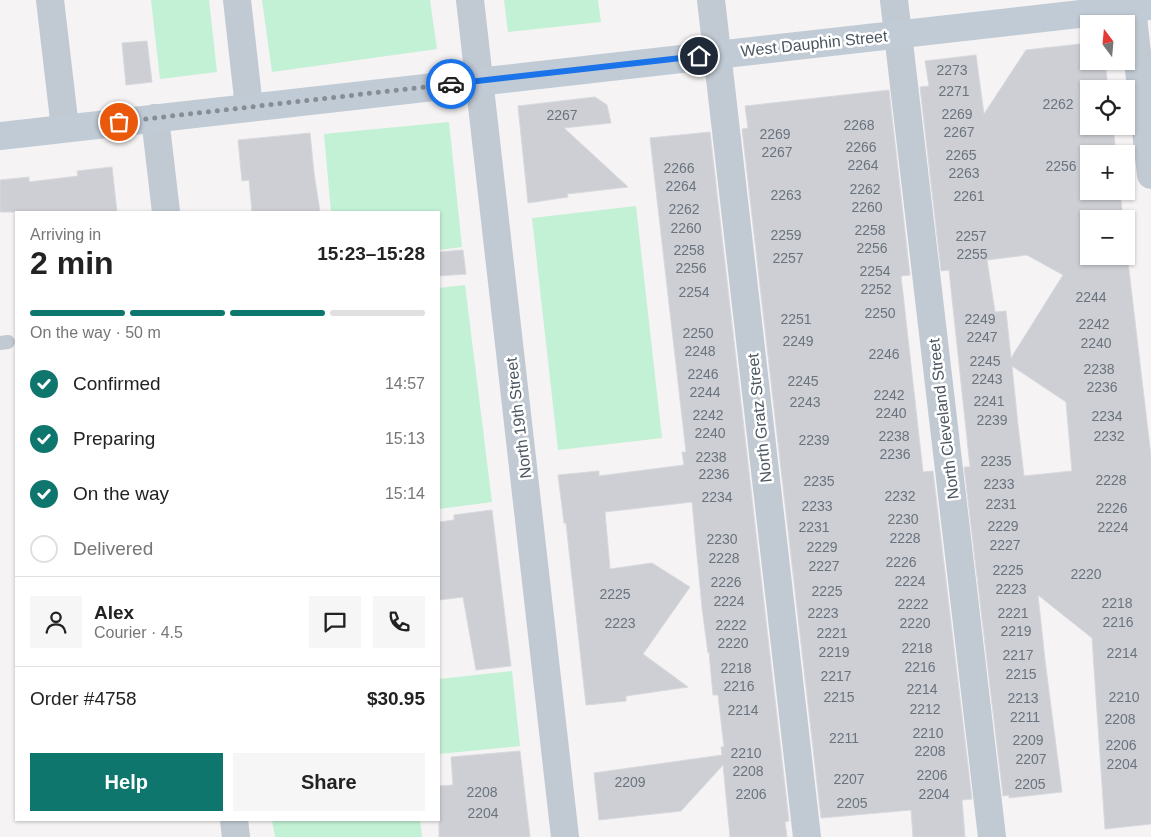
<!DOCTYPE html>
<html lang="en">
<head>
<meta charset="utf-8">
<style>
	:root { --surface:#fff; --page:#f6f6f6; --text:#222; --muted:#767676; --line:#e0e0e0; --accent:#0f766e }
	body { margin:0; font-family:Arial,sans-serif; background:var(--page); color:var(--text); height:100vh; display:flex; flex-direction:column; font-size:19px; white-space:nowrap }
	* { box-sizing:border-box; margin:0 }
	p { font-size:16px; color:var(--muted) }
	.icon { flex:none; width:28px; height:28px; fill:none; stroke:currentColor; stroke-width:2; stroke-linecap:round; stroke-linejoin:round }
	.map { position:relative; flex:1; overflow:hidden }
	.details { position:absolute; left:15px; top:211px; width:425px; height:610px; display:flex; flex-direction:column; background:var(--surface); border-radius:0px; box-shadow:0 1px 4px #0004 }
	.details>* { flex:none }
	.needle { width:32px; rotate:344deg }
	.buttons { position:absolute; left:1080px; top:15px; display:grid; gap:10px }
	.buttons a { display:grid; place-items:center; width:55px; height:55px; border-radius:0px; background:var(--surface); box-shadow:0 1px 4px #0004; font-size:25px }
	.pin { position:absolute; display:grid; place-items:center; width:42px; height:42px; color:#fff; margin:-21px; border:2px solid #fff; border-radius:50%; box-shadow:0 1px 5px #0007 }
	.courier { position:absolute; display:grid; place-items:center; width:50px; height:50px; margin:-25px; border:4px solid #1a73e8; border-radius:50%; background:#fff; color:#222; box-shadow:0 1px 6px #0007 }
	.summary em { font-style:normal; font-weight:700 }
	.summary div { display:flex; flex-direction:column-reverse }
	.summary { display:flex; align-items:center; justify-content:space-between; height:85px; padding:0 15px }
	h1 { font-size:32px; font-weight:700; line-height:38px }
	.bar { display:grid; grid-template-columns:repeat(4,1fr); gap:8px 5px; align-content:center; height:60px; padding:0 15px }
	.bar i { height:6px; border-radius:4px; background:var(--line) }
	.bar .on { background:var(--accent) }
	.bar p { grid-column:span 4 }
	.line { display:flex; align-items:center; gap:12px; padding:0 15px; border-top:1px solid var(--line) }
	.line div { flex:1 }
	.round { display:grid; place-items:center; flex:none; width:52px; height:52px; border-radius:0px; background:var(--page) }
	ol { padding:0 15px; list-style:none }
	li { display:flex; align-items:center; gap:15px; height:55px }
	li p { margin-inline-start:auto }
	li .icon { padding:5px; border-radius:50%; background:var(--accent); color:#fff; stroke-width:4 }
	li:last-child { color:var(--muted) }
	li i { width:28px; height:28px; border:2px solid var(--line); border-radius:50% }
	.button { display:flex; gap:10px; margin-top:auto; padding:10px 15px }
	.button a { flex:1; height:58px; border-radius:0px; background:var(--accent); color:#fff; font-size:20px; font-weight:700; line-height:58px; text-align:center }
	.button a+a { background:var(--page); color:var(--text) }
	.map>svg:first-child { display:block }
</style>
</head>
<body>
<div class="map">
<svg width="1151" height="837" viewBox="0 0 1151 837">
	<rect width="100%" height="100%" fill="#f5f3f3"/>
	<g fill="#c3f1d5">
		<polygon points="151,0 209,0 217,72 160,79"/>
		<polygon points="262,0 430,0 437,49 272,72"/>
		<polygon points="504,0 598,0 601,22 508,32"/>
		<polygon points="449,122 462,247 439,250 439,212 331,212 324,134"/>
		<polygon points="636,206 662,438 558,450 532,218"/>
		<polygon points="465,285 492,502 439,509 439,288"/>
		<polygon points="512,671 520,746 439,754 439,679"/>
		<polygon points="272,820 420,820 422,837 275,837"/>
	</g>
	<g fill="#cdcfd5" stroke="#d7d9de" fill-rule="evenodd">
		<polygon points="147,41 152,82 126,85 122,43"/>
		<path d="M1089,43V61H1105L1108,89H1089V126H1113L1116,154H1089V191H1120L1123,219H1089V256H1126V245L1151,456V824L1105,829L1092,638L1038,595L1045,660L1062,792L1009,798V795L1003,796L964,467H970L949,270L941,271L920,87L929,86L925,61L976,55L984,114L1026,50ZM1027,255L1063,275L1011,358L1006,311L995,312L987,260ZM1012,366L1066,402L1072,471L1024,476L1018,425Z"/>
		<polygon points="889,90 910,275 901,276 923,472 933,471 972,799 962,800 965,837 913,837 911,810 821,818 742,129 748,128 745,106"/>
		<polygon points="595,97 607,105 611,123 564,128 628,187 567,194 568,197 528,203 518,106"/>
		<polygon points="710,132 789,821 785,822 787,837 730,837 723,765 681,811 599,820 594,773 722,755 721,747 724,747 718,695 713,695 709,652 708,653 702,608 692,502 605,512 610,569 652,563 690,587 643,654 688,687 626,696 626,701 586,705 566,523 564,523 558,475 599,471 599,476 684,465 682,452 686,452 650,138"/>
		<polygon points="310,133 314,173 320,212 252,212 249,180 242,181 238,140"/>
		<polygon points="112,167 117,212 0,212 0,180 29,177 29,182 78,176 77,171"/>
		<polygon points="463,250 466,274 439,276 439,252"/>
		<polygon points="492,510 511,666 476,670 463,597 439,600 439,522 454,520 454,515"/>
		<polygon points="520,751 530,837 439,837 439,786 453,785 451,757"/>
	</g>
	<g fill="none" stroke-linecap="round" stroke-linejoin="round">
		<polyline stroke="#c1cad2" stroke-width="14" points="0,343 8,342"/>
		<g stroke="#c1cad2" stroke-width="28">
			<polyline points="50,0 65,128"/>
			<polyline points="237,0 249,107"/>
			<polyline points="470,0 565,837"/>
			<polyline points="711,0 807,837"/>
			<polyline points="894,0 992,837"/>
			<polyline points="1131,0 1151,175"/>
			<polyline points="155,118 166,212"/>
			<polyline points="234,820 236,837"/>
		</g>
		<polyline stroke="#c1cbd6" stroke-width="28" points="0,136 1151,6"/>
	</g>
	<g fill="none" stroke-linecap="round" stroke-linejoin="round">
		<polyline stroke="#868d94" stroke-width="5" stroke-dasharray="0 9" points="119,122 451,84"/>
		<polyline stroke="#1a73e8" stroke-width="6" points="451,84 699,56"/>
	</g>
	<g text-anchor="middle" stroke-width="5" stroke-linejoin="round" paint-order="stroke">
		<g font-size="14" fill="#6b747e">
			<text x="952" y="75">2273</text>
			<text x="954" y="96">2271</text>
			<text x="1058" y="109">2262</text>
			<text x="957" y="119">2269</text>
			<text x="562" y="120">2267</text>
			<text x="859" y="130">2268</text>
			<text x="959" y="137">2267</text>
			<text x="775" y="139">2269</text>
			<text x="861" y="152">2266</text>
			<text x="777" y="157">2267</text>
			<text x="961" y="160">2265</text>
			<text x="863" y="170">2264</text>
			<text x="1061" y="171">2256</text>
			<text x="679" y="173">2266</text>
			<text x="964" y="178">2263</text>
			<text x="681" y="191">2264</text>
			<text x="865" y="194">2262</text>
			<text x="786" y="200">2263</text>
			<text x="969" y="201">2261</text>
			<text x="867" y="212">2260</text>
			<text x="684" y="214">2262</text>
			<text x="686" y="233">2260</text>
			<text x="870" y="235">2258</text>
			<text x="786" y="240">2259</text>
			<text x="971" y="241">2257</text>
			<text x="872" y="253">2256</text>
			<text x="689" y="255">2258</text>
			<text x="972" y="259">2255</text>
			<text x="788" y="263">2257</text>
			<text x="691" y="273">2256</text>
			<text x="875" y="276">2254</text>
			<text x="876" y="294">2252</text>
			<text x="694" y="297">2254</text>
			<text x="1091" y="302">2244</text>
			<text x="880" y="318">2250</text>
			<text x="796" y="324">2251</text>
			<text x="980" y="324">2249</text>
			<text x="1094" y="329">2242</text>
			<text x="698" y="338">2250</text>
			<text x="982" y="342">2247</text>
			<text x="798" y="346">2249</text>
			<text x="1096" y="348">2240</text>
			<text x="700" y="356">2248</text>
			<text x="884" y="359">2246</text>
			<text x="985" y="366">2245</text>
			<text x="1099" y="374">2238</text>
			<text x="703" y="379">2246</text>
			<text x="987" y="384">2243</text>
			<text x="803" y="386">2245</text>
			<text x="1102" y="392">2236</text>
			<text x="705" y="397">2244</text>
			<text x="889" y="400">2242</text>
			<text x="989" y="406">2241</text>
			<text x="805" y="407">2243</text>
			<text x="891" y="418">2240</text>
			<text x="708" y="420">2242</text>
			<text x="1107" y="421">2234</text>
			<text x="992" y="425">2239</text>
			<text x="710" y="438">2240</text>
			<text x="894" y="441">2238</text>
			<text x="1109" y="441">2232</text>
			<text x="814" y="445">2239</text>
			<text x="895" y="459">2236</text>
			<text x="711" y="462">2238</text>
			<text x="996" y="466">2235</text>
			<text x="714" y="479">2236</text>
			<text x="1111" y="485">2228</text>
			<text x="819" y="486">2235</text>
			<text x="999" y="489">2233</text>
			<text x="900" y="501">2232</text>
			<text x="717" y="502">2234</text>
			<text x="1001" y="509">2231</text>
			<text x="817" y="511">2233</text>
			<text x="1112" y="513">2226</text>
			<text x="903" y="524">2230</text>
			<text x="1003" y="531">2229</text>
			<text x="814" y="532">2231</text>
			<text x="1113" y="532">2224</text>
			<text x="905" y="543">2228</text>
			<text x="722" y="544">2230</text>
			<text x="1005" y="550">2227</text>
			<text x="822" y="552">2229</text>
			<text x="724" y="563">2228</text>
			<text x="901" y="567">2226</text>
			<text x="824" y="571">2227</text>
			<text x="1008" y="575">2225</text>
			<text x="1086" y="579">2220</text>
			<text x="910" y="586">2224</text>
			<text x="726" y="587">2226</text>
			<text x="1011" y="594">2223</text>
			<text x="827" y="596">2225</text>
			<text x="615" y="599">2225</text>
			<text x="729" y="606">2224</text>
			<text x="1117" y="608">2218</text>
			<text x="913" y="609">2222</text>
			<text x="823" y="618">2223</text>
			<text x="1013" y="618">2221</text>
			<text x="1118" y="627">2216</text>
			<text x="620" y="628">2223</text>
			<text x="915" y="628">2220</text>
			<text x="731" y="630">2222</text>
			<text x="1016" y="636">2219</text>
			<text x="832" y="638">2221</text>
			<text x="733" y="648">2220</text>
			<text x="917" y="653">2218</text>
			<text x="834" y="657">2219</text>
			<text x="1122" y="658">2214</text>
			<text x="1018" y="660">2217</text>
			<text x="920" y="672">2216</text>
			<text x="736" y="673">2218</text>
			<text x="1021" y="679">2215</text>
			<text x="836" y="681">2217</text>
			<text x="739" y="691">2216</text>
			<text x="922" y="694">2214</text>
			<text x="839" y="702">2215</text>
			<text x="1124" y="702">2210</text>
			<text x="1023" y="703">2213</text>
			<text x="925" y="714">2212</text>
			<text x="743" y="715">2214</text>
			<text x="1025" y="722">2211</text>
			<text x="1120" y="724">2208</text>
			<text x="928" y="738">2210</text>
			<text x="844" y="743">2211</text>
			<text x="1028" y="745">2209</text>
			<text x="1121" y="750">2206</text>
			<text x="930" y="756">2208</text>
			<text x="746" y="758">2210</text>
			<text x="1031" y="764">2207</text>
			<text x="1122" y="769">2204</text>
			<text x="748" y="776">2208</text>
			<text x="932" y="780">2206</text>
			<text x="849" y="784">2207</text>
			<text x="630" y="787">2209</text>
			<text x="1030" y="789">2205</text>
			<text x="482" y="797">2208</text>
			<text x="751" y="799">2206</text>
			<text x="934" y="799">2204</text>
			<text x="852" y="808">2205</text>
			<text x="483" y="818">2204</text>
		</g>
		<g font-size="16" fill="#4a5661" stroke="#fff">
			<text transform="translate(814 43) rotate(-6)" y="6">West Dauphin Street</text>
			<text transform="translate(518 418) rotate(-97)" y="6">North 19th Street</text>
			<text transform="translate(759 418) rotate(-96)" y="6">North Gratz Street</text>
			<text transform="translate(943 419) rotate(-97)" y="6">North Cleveland Street</text>
		</g>
	</g>
</svg>
<div class="buttons">
<a><svg class="needle" viewBox="-14 -14 28 28"><path d="M0-13l5 13h-10z" fill="#e53935"/><path d="M0 13l5-13h-10z" fill="#767676"/></svg></a>
<a><svg class="icon" aria-label="locate" viewBox="0 0 24 24"><circle cx="12" cy="12" r="6"/><path d="M12 2v4M12 18v4M2 12h4M18 12h4"/></svg></a>
<a>+</a>
<a>−</a>
</div>
<div class="pin" style="left:119px;top:122px;background:#ea580c"><svg class="icon" aria-label="bag" viewBox="0 0 24 24"><path d="M5 8h14l-1 12H6zM9 8a3 3 0 0 1 6 0"/></svg></div>
<div class="pin" style="left:699px;top:56px;background:#1f2937"><svg class="icon" aria-label="home" viewBox="0 0 24 24"><path d="M3 11l9-7 9 7M6 9v11h12V9"/></svg></div>
<div class="courier" style="left:451px;top:84px"><svg class="icon" aria-label="car" viewBox="0 0 24 24"><path d="M5 17H2v-5l4-1 3-4h7l3 4 3 1v5h-3M9 17h6M6 11h13"/><circle cx="7" cy="17" r="2"/><circle cx="17" cy="17" r="2"/></svg></div>
<section class="details">
<div class="summary"><div><h1>2 min</h1><p>Arriving in</p></div><em>15:23–15:28</em></div>
<div class="bar"><i class="on"></i><i class="on"></i><i class="on"></i><i></i><p>On the way · 50 m</p></div>
<ol>
<li><svg class="icon" aria-label="check" viewBox="0 0 24 24"><path d="M5 12l5 5 9-10"/></svg>Confirmed<p>14:57</p></li>
<li><svg class="icon" aria-label="check" viewBox="0 0 24 24"><path d="M5 12l5 5 9-10"/></svg>Preparing<p>15:13</p></li>
<li><svg class="icon" aria-label="check" viewBox="0 0 24 24"><path d="M5 12l5 5 9-10"/></svg>On the way<p>15:14</p></li>
<li><i></i>Delivered</li>
</ol>
<div class="line" style="height:90px"><a class="round"><svg class="icon" aria-label="person" viewBox="0 0 24 24"><circle cx="12" cy="8" r="4"/><path d="M4 21q1-7 8-7t8 7"/></svg></a><div><b>Alex</b><p>Courier · 4.5</p></div><a class="round"><svg class="icon" aria-label="chat" viewBox="0 0 24 24"><path d="M4 5h16v11H9l-5 4z"/></svg></a><a class="round"><svg class="icon" aria-label="phone" viewBox="0 0 24 24"><path d="M5 4h4l2 5-3 2q2 4 5 5l2-3 5 2v4C11 20 4 13 5 4z"/></svg></a></div>
<div class="line" style="height:65px"><div>Order #4758</div><b>$30.95</b></div>
<div class="button"><a>Help</a><a>Share</a></div>
</section>
</div>
</body>
</html>
